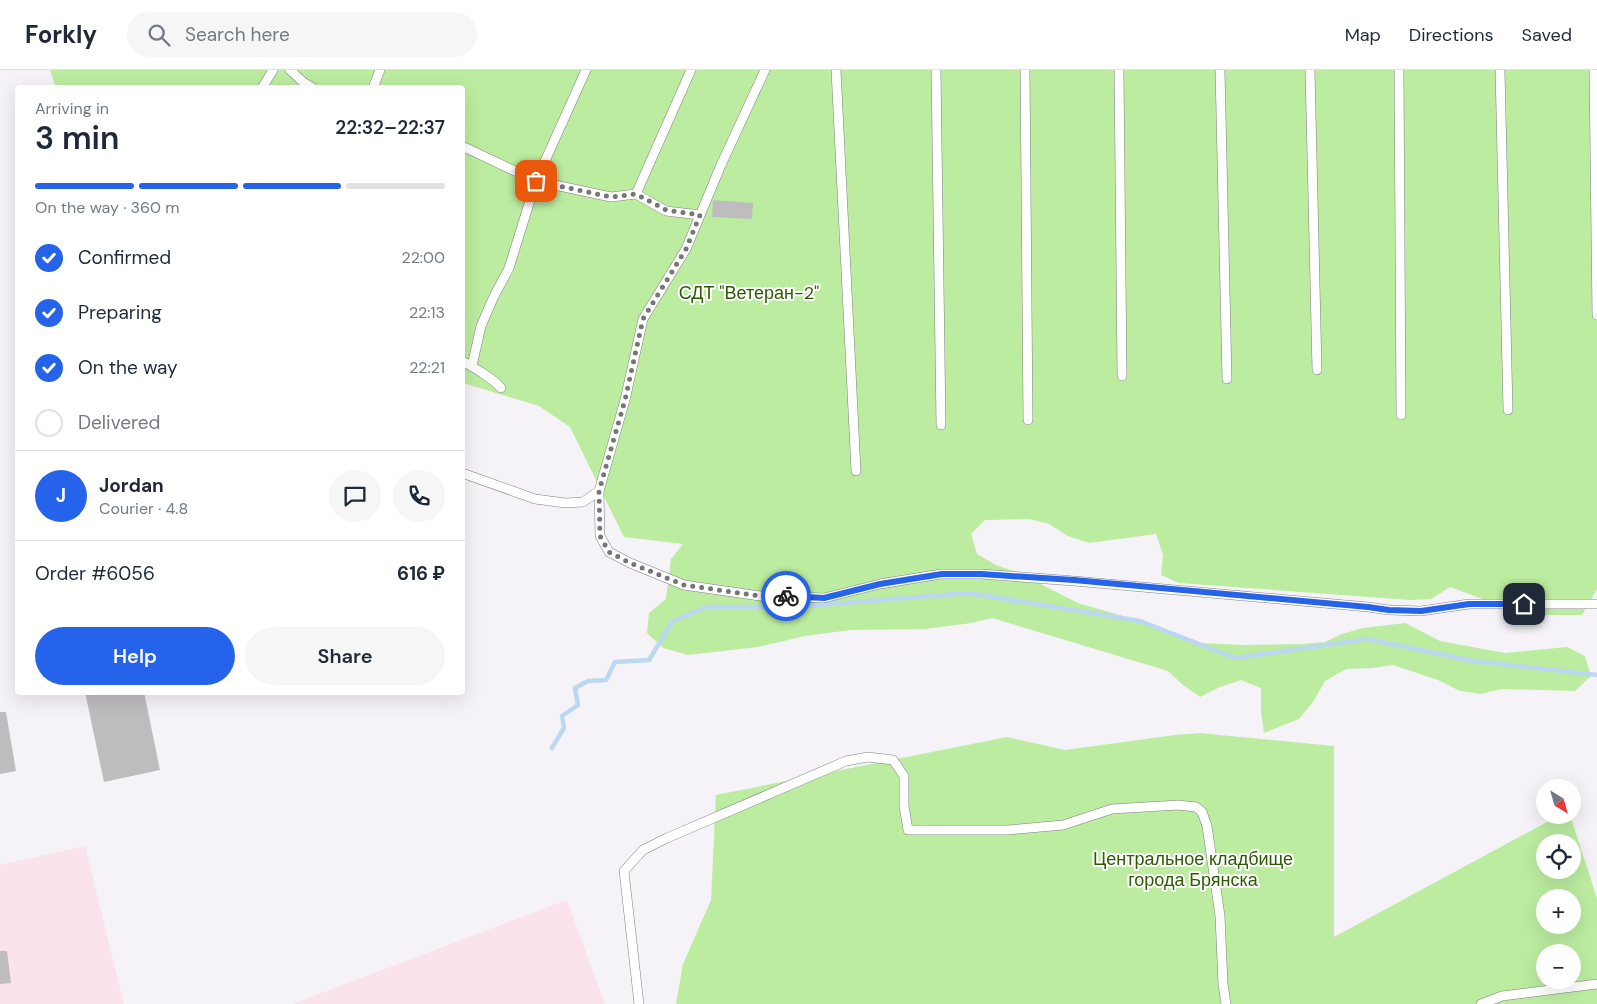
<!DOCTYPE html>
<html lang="en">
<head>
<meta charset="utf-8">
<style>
	:root { --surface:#fff; --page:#f6f6f7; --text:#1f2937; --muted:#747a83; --line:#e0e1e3; --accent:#2563eb }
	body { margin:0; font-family:"DM Sans",sans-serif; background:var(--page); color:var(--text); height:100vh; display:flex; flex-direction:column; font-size:19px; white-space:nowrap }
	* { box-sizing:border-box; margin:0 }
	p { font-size:16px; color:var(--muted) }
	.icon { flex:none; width:28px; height:28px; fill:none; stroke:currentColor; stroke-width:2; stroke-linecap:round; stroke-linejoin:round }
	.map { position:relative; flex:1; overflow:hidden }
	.drawer { position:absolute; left:15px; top:15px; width:450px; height:610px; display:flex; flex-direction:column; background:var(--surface); border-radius:5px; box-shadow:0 5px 20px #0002 }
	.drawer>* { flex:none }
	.needle { width:32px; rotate:143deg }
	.fabs { position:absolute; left:1536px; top:709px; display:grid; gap:10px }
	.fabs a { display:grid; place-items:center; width:45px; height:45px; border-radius:50%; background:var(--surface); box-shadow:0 5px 20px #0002; font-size:25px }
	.pin { position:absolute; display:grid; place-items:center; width:42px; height:42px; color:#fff; margin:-21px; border-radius:10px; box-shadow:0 2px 8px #0006 }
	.courier { position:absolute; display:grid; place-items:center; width:50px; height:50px; margin:-25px; border:4px solid #2563eb; border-radius:50%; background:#fff; color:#222; box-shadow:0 1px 6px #0007 }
	.summary em { font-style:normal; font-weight:600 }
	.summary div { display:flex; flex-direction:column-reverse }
	.summary { display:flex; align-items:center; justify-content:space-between; height:85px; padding:0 20px }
	h1 { font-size:32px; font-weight:600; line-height:38px }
	.bar { display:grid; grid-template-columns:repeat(4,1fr); gap:8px 5px; align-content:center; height:60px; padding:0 20px }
	.bar i { height:6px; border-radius:4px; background:var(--line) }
	.bar .active { background:var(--accent) }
	.bar p { grid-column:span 4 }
	.line { display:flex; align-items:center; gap:12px; padding:0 20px; border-top:1px solid var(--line) }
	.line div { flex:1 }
	.round { display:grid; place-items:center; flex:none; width:52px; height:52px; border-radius:26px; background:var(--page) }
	ol { padding:0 20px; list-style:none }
	li { display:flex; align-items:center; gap:15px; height:55px }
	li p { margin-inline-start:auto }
	li .icon { padding:5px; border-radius:50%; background:var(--accent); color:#fff; stroke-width:4 }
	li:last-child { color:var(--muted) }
	li i { width:28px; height:28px; border:2px solid var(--line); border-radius:50% }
	.action { display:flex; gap:10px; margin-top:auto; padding:10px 20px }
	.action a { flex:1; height:58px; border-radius:30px; background:var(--accent); color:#fff; font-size:20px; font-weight:600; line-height:58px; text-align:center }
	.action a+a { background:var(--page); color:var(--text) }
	header { display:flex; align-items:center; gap:30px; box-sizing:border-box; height:70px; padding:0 25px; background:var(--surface); border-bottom:1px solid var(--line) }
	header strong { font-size:24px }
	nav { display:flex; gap:28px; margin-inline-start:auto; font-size:18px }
	.search { width:350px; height:45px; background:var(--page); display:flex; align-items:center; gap:12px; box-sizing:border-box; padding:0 18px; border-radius:28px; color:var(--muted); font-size:19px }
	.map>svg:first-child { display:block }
</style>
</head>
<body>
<header>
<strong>Forkly</strong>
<div class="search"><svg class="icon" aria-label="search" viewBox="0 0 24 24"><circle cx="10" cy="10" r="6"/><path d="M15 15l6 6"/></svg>Search here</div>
<nav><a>Map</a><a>Directions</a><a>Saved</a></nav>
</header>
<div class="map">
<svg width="1597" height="934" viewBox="0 0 1597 934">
	<rect width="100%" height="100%" fill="#f5f3f7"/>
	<g fill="#fbe3ed">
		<polygon points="85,776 124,934 0,934 0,795"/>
		<polygon points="567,830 605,934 292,934"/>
	</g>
	<g fill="#bceca0" fill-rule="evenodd">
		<polygon points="50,0 1597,0 1597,519 1582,545 1527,545 1450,517 1431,529 1410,530 1179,513 1161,505 1163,485 1156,464 1089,473 1068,466 1049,454 1029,449 985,450 971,464 977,484 996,495 1017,502 1078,533 1140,551 1201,573 1243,575 1303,574 1325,572 1342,564 1363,558 1405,553 1440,571 1505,583 1567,577 1585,586 1591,606 1575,621 1502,619 1481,624 1460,621 1438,610 1393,595 1372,598 1346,599 1325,611 1313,632 1299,649 1264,663 1261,642 1261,618 1241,610 1220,617 1200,627 1183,615 1168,601 992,548 972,553 924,559 851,560 805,566 758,577 688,585 663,578 647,563 649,543 666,529 671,489 683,474 624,467 570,357 539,336 463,313 462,18 56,18"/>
		<path d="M1199,663L1334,676V867L1560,745H1570L1597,828V934H676L683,894L711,830L716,725L1007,667L1065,680L1175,665ZM1545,772H1572V800H1545ZM1545,828H1572V855H1545ZM1545,882H1572V910H1545Z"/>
	</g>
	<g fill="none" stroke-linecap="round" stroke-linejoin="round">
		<polyline stroke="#bbd7f1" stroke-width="4.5" points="552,678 564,658 562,646 578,635 575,618 588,611 606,610 615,592 649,590 673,551 706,537 794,537 968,523 1140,551 1235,588 1367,569 1474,591 1597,605"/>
	</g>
	<g fill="#bebcbf">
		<polygon points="713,130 753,133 752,149 712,147"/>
		<polygon points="85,622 144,622 160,700 104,712"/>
		<polygon points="0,642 6,642 16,701 0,704"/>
		<polygon points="0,881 7,881 11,913 0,914"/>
	</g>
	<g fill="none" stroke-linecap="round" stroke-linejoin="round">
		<g stroke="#807f82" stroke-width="10">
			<g id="lane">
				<polyline points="290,0 303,12 313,18"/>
				<polyline points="765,0 721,95 686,179 643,249 625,330 599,421 600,466 609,482 630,493 684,515 760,526 824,528 880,514 941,504 981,504 1074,511 1368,537 1389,540 1421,541 1469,534 1597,534"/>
				<polyline points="836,0 856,401"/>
				<polyline points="936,0 941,355"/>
				<polyline points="1025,0 1028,350"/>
				<polyline points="1119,0 1122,306"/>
				<polyline points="1220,0 1227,309"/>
				<polyline points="1310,0 1317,300"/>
				<polyline points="1399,0 1401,345"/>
				<polyline points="1500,0 1508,340"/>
				<polyline points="1594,0 1597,245"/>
				<polyline points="262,18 273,0"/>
				<polyline points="373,18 380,0"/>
				<polyline points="462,76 536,111 611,127 636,124 666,141 700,145"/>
				<polyline points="636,124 691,0"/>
				<path d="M462,291C472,296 495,310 501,318"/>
				<polyline points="472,296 481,256 494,226 509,198 536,111 586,0"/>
				<polyline points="462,403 535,429 565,433 583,432 599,421"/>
				<polyline points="639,934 624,801 643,780 667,768 846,691 868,687 893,690 904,706 904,736 908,760 1008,760 1063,755 1112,739 1178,735 1196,737 1202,742 1207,756 1220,846 1223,914 1226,934"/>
				<polyline points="1481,934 1502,926 1597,914"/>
			</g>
		</g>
		<use href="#lane" stroke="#fff" stroke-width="9"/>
	</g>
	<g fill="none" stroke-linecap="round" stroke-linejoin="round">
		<polyline stroke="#767577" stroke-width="5" stroke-dasharray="0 9" points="536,111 611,127 636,124 666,140 700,145 686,179 643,249 625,330 599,421 600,466 609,482 630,493 684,515 760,526 786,526"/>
		<polyline stroke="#2563eb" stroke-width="6" points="786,526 824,528 880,514 942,504 981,504 1074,510 1368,537 1389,540 1421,541 1469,534 1524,534"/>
	</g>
	<g text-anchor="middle" stroke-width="4" stroke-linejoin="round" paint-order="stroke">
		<g font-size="18" fill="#2e5903" stroke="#fff">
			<text x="749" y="229">СДТ "Ветеран-2"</text>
			<text x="1193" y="795">Центральное кладбище<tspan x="1193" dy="21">города Брянска</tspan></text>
		</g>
	</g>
</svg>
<div class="fabs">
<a><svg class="needle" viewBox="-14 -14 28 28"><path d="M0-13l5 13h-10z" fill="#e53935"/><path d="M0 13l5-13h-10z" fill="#747a83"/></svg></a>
<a><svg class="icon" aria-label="locate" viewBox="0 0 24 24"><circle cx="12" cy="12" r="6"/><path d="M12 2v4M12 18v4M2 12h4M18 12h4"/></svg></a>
<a>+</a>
<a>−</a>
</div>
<div class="pin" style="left:536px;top:111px;background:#ea580c"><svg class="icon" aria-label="bag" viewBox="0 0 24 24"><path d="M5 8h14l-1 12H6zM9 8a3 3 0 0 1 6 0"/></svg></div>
<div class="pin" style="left:1524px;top:534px;background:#1f2937"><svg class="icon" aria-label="home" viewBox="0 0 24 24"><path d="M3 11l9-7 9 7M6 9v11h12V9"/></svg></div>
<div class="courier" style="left:786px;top:526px"><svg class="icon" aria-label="bike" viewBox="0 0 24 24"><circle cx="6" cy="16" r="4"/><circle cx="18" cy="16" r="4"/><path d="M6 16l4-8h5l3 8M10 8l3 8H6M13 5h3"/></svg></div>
<section class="drawer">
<div class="summary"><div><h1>3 min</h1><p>Arriving in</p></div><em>22:32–22:37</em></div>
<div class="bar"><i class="active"></i><i class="active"></i><i class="active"></i><i></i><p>On the way · 360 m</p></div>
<ol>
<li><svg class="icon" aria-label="check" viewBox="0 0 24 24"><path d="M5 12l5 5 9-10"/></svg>Confirmed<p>22:00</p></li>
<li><svg class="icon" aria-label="check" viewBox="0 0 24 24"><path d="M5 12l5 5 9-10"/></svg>Preparing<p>22:13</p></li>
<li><svg class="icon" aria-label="check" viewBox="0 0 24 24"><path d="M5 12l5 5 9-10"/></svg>On the way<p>22:21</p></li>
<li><i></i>Delivered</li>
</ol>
<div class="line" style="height:90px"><b class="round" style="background:var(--accent);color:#fff">J</b><div><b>Jordan</b><p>Courier · 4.8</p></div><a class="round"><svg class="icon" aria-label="chat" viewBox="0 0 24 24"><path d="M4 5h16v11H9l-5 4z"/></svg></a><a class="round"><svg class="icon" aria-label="phone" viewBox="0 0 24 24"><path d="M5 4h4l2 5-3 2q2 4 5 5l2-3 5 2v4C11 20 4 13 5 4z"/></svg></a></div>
<div class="line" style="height:65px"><div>Order #6056</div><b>616 ₽</b></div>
<div class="action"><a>Help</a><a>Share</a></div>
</section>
</div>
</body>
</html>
